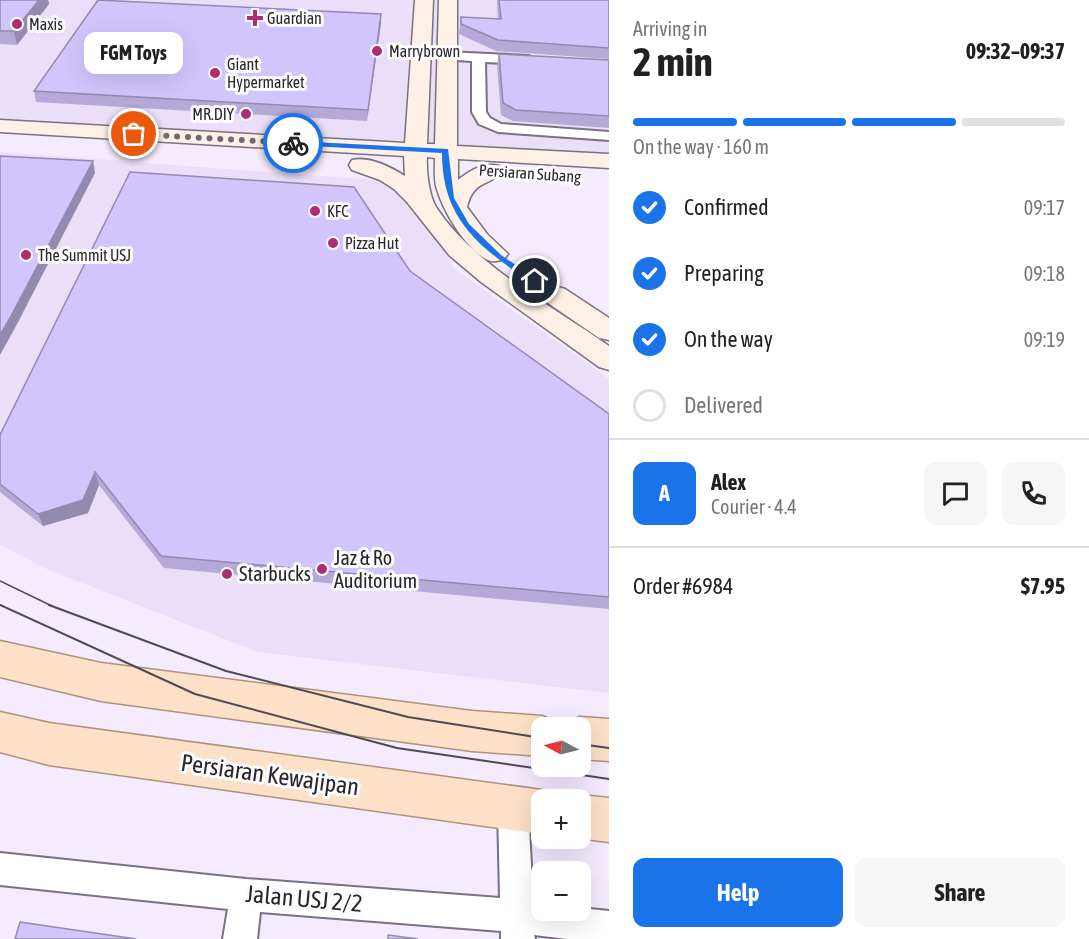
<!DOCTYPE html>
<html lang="en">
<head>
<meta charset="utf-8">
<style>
	:root { --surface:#fff; --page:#f6f6f6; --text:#202124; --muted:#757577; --line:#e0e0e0; --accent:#1a73e8 }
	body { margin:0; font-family:"Asap Condensed",sans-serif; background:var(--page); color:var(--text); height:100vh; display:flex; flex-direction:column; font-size:22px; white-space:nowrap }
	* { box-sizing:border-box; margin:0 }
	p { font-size:20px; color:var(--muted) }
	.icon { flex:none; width:33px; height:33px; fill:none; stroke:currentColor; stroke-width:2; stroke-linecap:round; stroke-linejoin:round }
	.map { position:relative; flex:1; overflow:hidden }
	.drawer { display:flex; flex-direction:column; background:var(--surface); width:480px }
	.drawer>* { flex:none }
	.needle { width:39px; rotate:277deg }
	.fabs { position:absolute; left:531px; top:717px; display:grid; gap:12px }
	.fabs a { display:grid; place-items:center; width:60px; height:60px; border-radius:12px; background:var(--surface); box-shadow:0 6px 24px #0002; font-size:30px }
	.pin { position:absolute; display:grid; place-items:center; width:51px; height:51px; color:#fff; margin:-26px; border:3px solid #fff; border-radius:50%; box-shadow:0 2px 6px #0007 }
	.courier { position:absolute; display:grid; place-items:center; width:60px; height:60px; margin:-30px; border:4px solid #1a73e8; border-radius:50%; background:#fff; color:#222; box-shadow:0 2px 8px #0007 }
	.bubble { position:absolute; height:42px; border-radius:12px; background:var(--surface); box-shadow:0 6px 24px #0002; font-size:20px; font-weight:700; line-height:42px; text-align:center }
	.overview em { font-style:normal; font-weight:700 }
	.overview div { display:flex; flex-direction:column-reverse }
	.overview { display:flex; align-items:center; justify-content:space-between; height:102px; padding:0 24px }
	h1 { font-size:39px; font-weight:700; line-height:45px }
	.bar { display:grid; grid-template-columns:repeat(4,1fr); gap:9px 6px; align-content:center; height:72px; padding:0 24px }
	.bar i { height:8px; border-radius:4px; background:var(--line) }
	.bar .current { background:var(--accent) }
	.bar p { grid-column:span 4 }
	.line { display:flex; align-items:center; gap:15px; padding:0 24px; border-top:2px solid var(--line) }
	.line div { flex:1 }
	.round { display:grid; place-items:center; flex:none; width:63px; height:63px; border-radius:12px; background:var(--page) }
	ol { padding:0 24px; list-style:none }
	li { display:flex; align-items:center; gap:18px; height:66px }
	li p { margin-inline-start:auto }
	li .icon { padding:6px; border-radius:50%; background:var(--accent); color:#fff; stroke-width:4 }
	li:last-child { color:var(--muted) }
	li i { width:33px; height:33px; border:3px solid var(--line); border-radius:50% }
	.action { display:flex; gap:12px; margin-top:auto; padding:12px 24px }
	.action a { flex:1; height:69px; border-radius:12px; background:var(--accent); color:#fff; font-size:24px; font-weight:700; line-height:69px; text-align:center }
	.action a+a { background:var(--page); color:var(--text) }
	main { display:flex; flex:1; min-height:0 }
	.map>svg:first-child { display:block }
</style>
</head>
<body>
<main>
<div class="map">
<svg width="609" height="939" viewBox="0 0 609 939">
	<rect width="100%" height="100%" fill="#f4ebfe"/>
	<g fill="#eadef8">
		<polygon points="0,0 609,0 609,159 0,122"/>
		<polygon points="0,152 400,182 455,269 609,379 609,693 258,652 49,570 0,545"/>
	</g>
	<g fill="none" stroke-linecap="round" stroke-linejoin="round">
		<g stroke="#7a7182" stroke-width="4">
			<g id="street">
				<polygon points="446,52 529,56 536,60 529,64 485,62 486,112 490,118 501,124 609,132 609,140 498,132 479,124 472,112 472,61 441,59 440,56 441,53"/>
				<polygon points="513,794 524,798 528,809 533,902 542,903 542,910 580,910 580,908 609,911 609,939 567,939 534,935 535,939 501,939 501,931 260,912 257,939 223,939 228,909 0,885 0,853 246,879 500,898 498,809 502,798"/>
			</g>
		</g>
		<g stroke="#7a7182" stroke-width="3">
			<g id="secondary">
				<path d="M415,0H433L427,144H435L439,0H457V146L609,154V168L458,159V180C470,170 484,162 499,166L502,171C491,187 474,178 467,207L487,234L508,254L504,259C498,261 492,263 486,259C464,247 442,209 436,186C434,177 435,167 435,158L427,157C426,171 429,195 436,207C473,264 553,307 609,346V370L599,367L481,282L449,255L407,202L394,189L380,180L352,170L349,165L352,160C369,156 391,167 405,176L404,156L0,132V120L405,143Z"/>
				<polygon points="555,286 565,289 609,318 609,340 599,338 545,301 541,295 545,289"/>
			</g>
		</g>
		<g stroke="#b0927a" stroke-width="3">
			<g id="primary">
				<polygon points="0,641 101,663 472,711 542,716 557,722 559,728 542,728 542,756 472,751 101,701 0,677"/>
				<polygon points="0,712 49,723 542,790 558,796 559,800 542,800 542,834 49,765 0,752"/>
				<polygon points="580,717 609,719 609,761 580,759 580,728 563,728 565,723"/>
				<polygon points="580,795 609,798 609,842 578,838 580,838 580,800 568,800"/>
			</g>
		</g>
		<use href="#street" fill="#fff" fill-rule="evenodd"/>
		<use href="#secondary" fill="#fef0e4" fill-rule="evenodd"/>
		<use href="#primary" fill="#fce1c8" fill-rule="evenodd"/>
		<g stroke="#4e4a53" stroke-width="1.5">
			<polyline points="0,581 52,606"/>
			<polyline points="0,605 3,606"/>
		</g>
		<g stroke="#4e4a53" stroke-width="2">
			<polyline points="0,605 195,694 397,748 609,779"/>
			<polyline points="49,605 226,671 408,717 542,738"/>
			<polyline points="580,744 609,748"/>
		</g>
	</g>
	<g fill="#b5a9d8">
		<polygon points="0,0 48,0 49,4 17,45 0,44"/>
		<polygon points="497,0 609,0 609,59 496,51 459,34 461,17 498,19"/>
		<polygon points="381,14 367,121 36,102 34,91"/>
		<polygon points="499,54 609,60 609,128 513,121 501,115 497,65"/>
		<polygon points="410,271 609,414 609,609 164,568 99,485 88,513 43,526 0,492 0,435"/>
	</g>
	<g fill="#938ab0">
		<polygon points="39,0 48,0 49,4 17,45 14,31"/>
		<polygon points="381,14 381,24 367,121 368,110"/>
		<polygon points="93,161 95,173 15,328 0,355 0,335"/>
		<polygon points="95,472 99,485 88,513 43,526 38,514"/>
	</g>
	<g fill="#d2c5fb" stroke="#938ab0" stroke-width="1.5">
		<polygon points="0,0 39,0 14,31 0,31"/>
		<polygon points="98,0 381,14 368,110 34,91"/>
		<polygon points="499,0 609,0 609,48 498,40 461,24 461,17 501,19"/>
		<polygon points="499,54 609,60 609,116 516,110 503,103"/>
		<polygon points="0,156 93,161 11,316 0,335"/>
		<polygon points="130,172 354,187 410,271 609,414 609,597 161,556 95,472 83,500 38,514 0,484 0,435"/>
		<polygon points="20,922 136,939 15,939"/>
		<polygon points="388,935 418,939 388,939"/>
	</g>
	<path fill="#1a73e8" d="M293,141L448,149L454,198L469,224L501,255L539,281L532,283C481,248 442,221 442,153L291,145Z"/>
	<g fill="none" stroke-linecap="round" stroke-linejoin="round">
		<polyline stroke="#6f6a76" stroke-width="6" stroke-dasharray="0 10.8" points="134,134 293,143"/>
	</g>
	<g fill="#ae2b75" stroke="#fcfcfc" stroke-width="2">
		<path d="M252 9h6v6h6v6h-6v6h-6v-6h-6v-6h6z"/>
		<circle cx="17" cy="24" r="6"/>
		<circle cx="377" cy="51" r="6"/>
		<circle cx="215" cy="73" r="6"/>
		<circle cx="246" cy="114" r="6"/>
		<circle cx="315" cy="211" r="6"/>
		<circle cx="333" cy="243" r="6"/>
		<circle cx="26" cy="255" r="6"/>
		<circle cx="322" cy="569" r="6"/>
		<circle cx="227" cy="574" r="6"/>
	</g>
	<g text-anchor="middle" stroke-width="6" stroke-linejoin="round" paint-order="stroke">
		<g font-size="16" fill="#28252c" stroke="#fcfcfc" text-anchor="start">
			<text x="267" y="24">Guardian</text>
			<text x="29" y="30">Maxis</text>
			<text x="389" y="57">Marrybrown</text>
			<text x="227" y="70">Giant<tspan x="227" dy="18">Hypermarket</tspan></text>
			<text x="234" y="120" text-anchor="end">MR.DIY</text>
			<text x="327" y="217">KFC</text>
			<text x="345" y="249">Pizza Hut</text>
			<text x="38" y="261">The Summit USJ</text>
		</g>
		<g font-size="16" fill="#28252c" stroke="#fcfcfc">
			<text transform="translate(530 173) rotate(4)" y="6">Persiaran Subang</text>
		</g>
		<g font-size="20" fill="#28252c" stroke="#fcfcfc" text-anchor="start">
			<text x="334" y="565">Jaz &amp; Ro<tspan x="334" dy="23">Auditorium</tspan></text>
			<text x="239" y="581">Starbucks</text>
		</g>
		<g font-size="24" fill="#28252c" stroke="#fcfcfc">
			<text transform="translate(270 775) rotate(8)" y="8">Persiaran Kewajipan</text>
			<text transform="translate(304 899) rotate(5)" y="8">Jalan USJ 2/2</text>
		</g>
	</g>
</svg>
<div class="fabs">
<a><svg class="needle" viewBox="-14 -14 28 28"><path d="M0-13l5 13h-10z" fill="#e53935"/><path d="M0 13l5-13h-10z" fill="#757577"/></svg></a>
<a>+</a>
<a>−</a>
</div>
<div class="pin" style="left:134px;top:134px;background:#ea580c"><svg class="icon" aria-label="bag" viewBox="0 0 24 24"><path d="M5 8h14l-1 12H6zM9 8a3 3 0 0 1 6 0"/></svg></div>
<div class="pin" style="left:535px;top:281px;background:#1f2937"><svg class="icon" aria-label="home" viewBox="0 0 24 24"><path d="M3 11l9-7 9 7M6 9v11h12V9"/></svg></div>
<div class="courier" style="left:293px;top:143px"><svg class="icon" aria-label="bike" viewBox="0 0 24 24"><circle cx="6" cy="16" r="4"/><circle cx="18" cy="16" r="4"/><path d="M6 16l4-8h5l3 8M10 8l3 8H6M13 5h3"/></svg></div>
<div class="bubble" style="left:84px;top:32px;width:99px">FGM Toys</div>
</div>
<section class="drawer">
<div class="overview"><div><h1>2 min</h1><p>Arriving in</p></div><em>09:32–09:37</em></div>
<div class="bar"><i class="current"></i><i class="current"></i><i class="current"></i><i></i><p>On the way · 160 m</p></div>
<ol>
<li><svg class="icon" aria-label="check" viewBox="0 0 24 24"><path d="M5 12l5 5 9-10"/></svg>Confirmed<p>09:17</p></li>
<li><svg class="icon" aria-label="check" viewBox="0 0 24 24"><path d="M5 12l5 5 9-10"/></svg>Preparing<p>09:18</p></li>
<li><svg class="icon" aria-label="check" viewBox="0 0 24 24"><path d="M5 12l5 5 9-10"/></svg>On the way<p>09:19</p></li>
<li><i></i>Delivered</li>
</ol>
<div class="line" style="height:108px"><b class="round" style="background:var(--accent);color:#fff">A</b><div><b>Alex</b><p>Courier · 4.4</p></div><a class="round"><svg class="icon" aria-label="chat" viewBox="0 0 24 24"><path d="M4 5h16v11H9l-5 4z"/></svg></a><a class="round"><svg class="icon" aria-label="phone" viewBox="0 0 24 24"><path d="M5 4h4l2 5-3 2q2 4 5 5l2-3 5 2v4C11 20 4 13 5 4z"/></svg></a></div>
<div class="line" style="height:78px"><div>Order #6984</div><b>$7.95</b></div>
<div class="action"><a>Help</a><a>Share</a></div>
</section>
</main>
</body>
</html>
